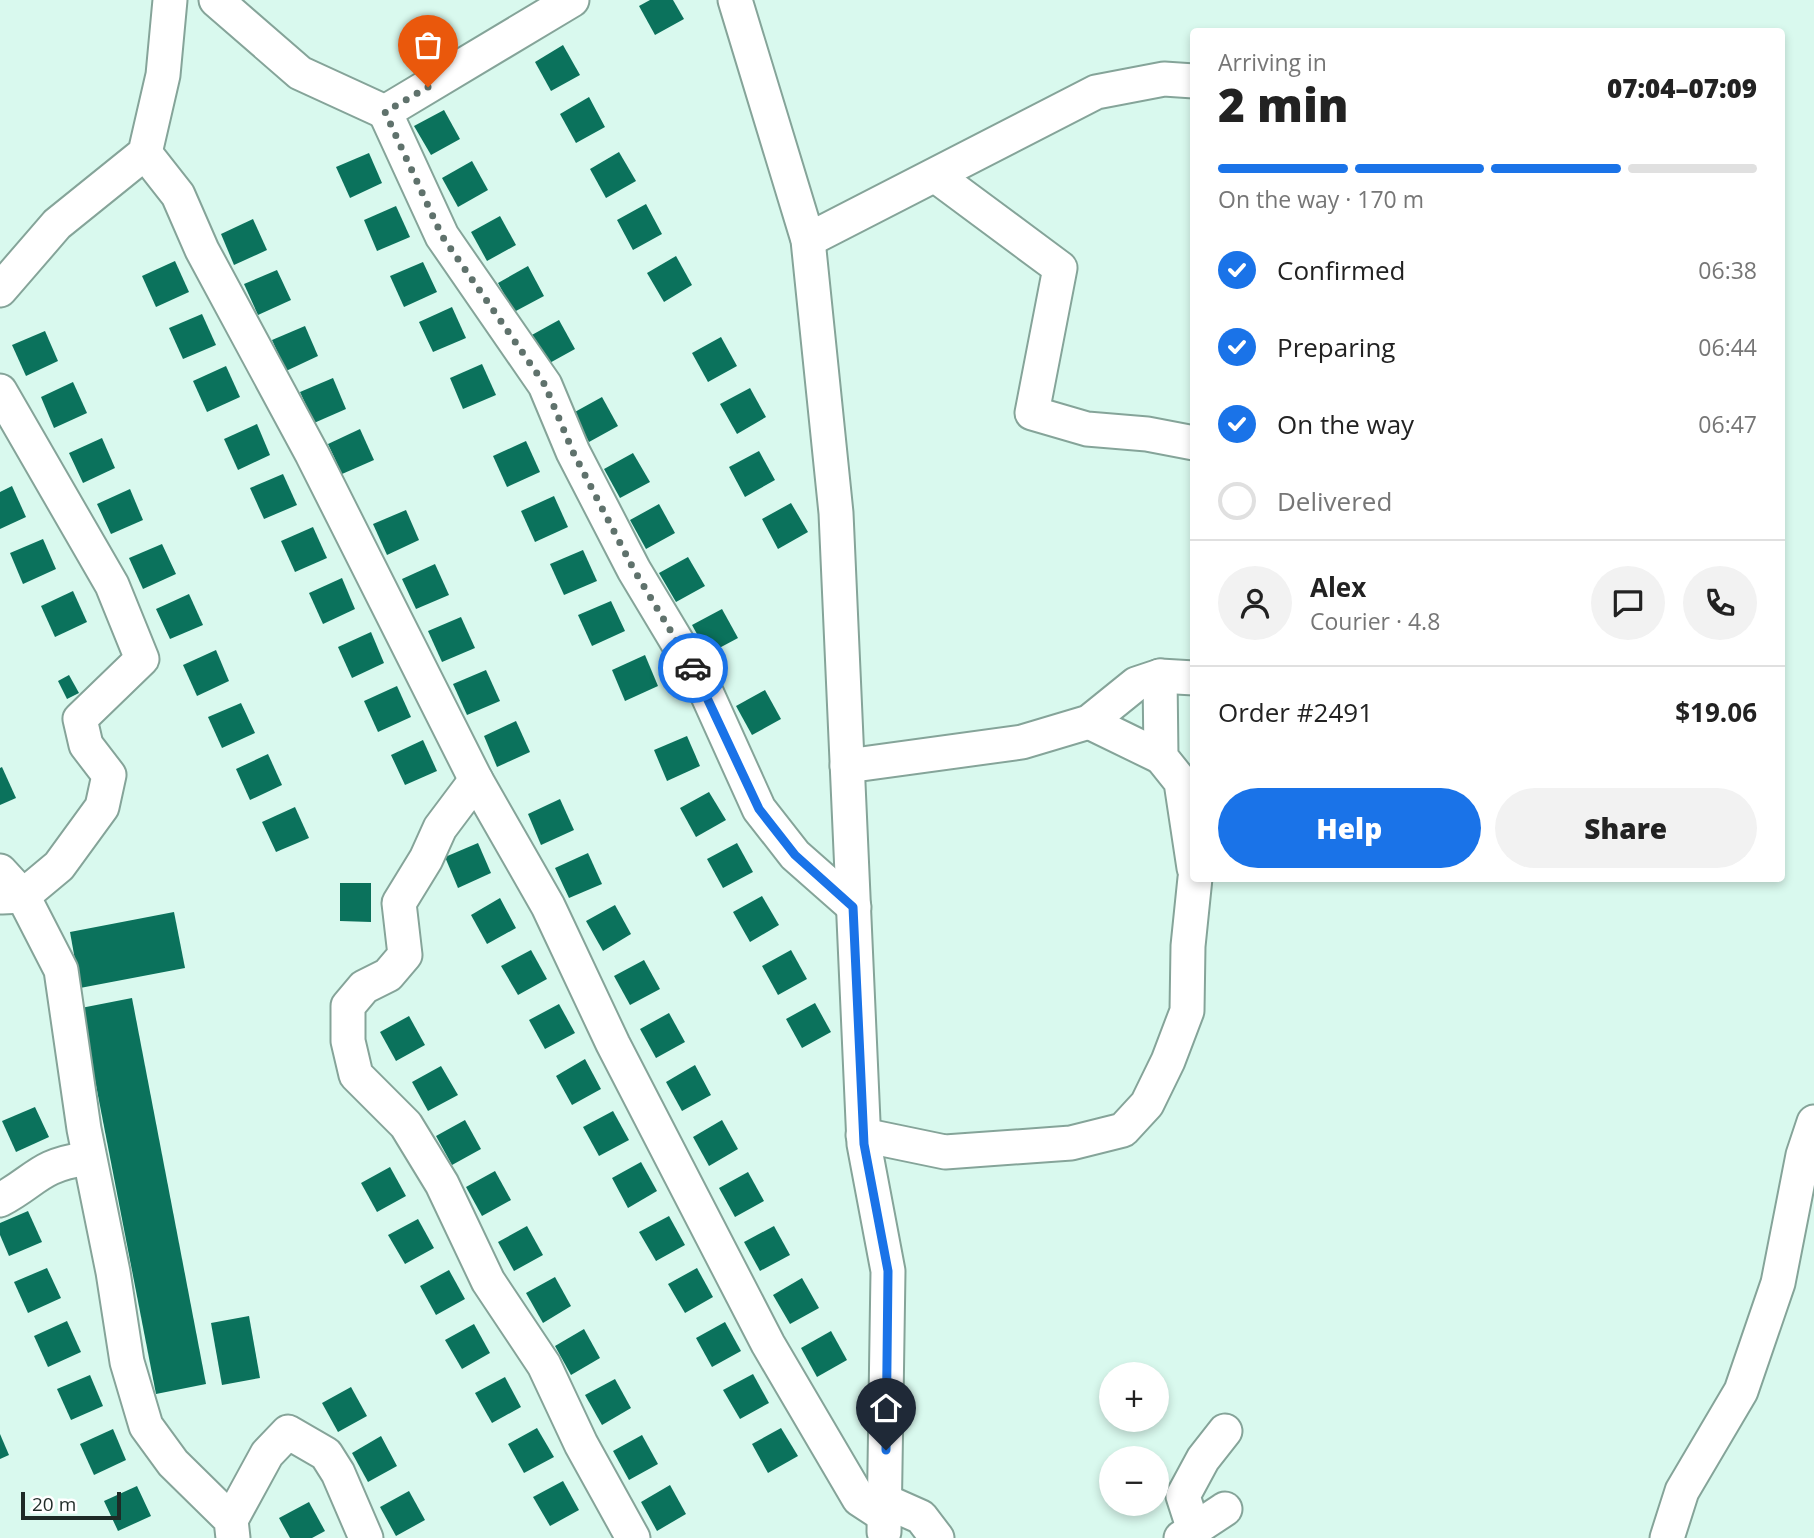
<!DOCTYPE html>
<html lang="en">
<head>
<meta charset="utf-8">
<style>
	:root { --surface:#fff; --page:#f2f2f2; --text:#222; --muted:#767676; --line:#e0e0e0; --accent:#1a73e8 }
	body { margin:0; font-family:"Open Sans",sans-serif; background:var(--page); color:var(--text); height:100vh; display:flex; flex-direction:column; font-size:26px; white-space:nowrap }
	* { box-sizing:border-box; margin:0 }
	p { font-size:23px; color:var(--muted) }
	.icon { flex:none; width:38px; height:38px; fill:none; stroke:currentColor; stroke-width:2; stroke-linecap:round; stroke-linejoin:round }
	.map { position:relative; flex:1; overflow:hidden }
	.panel { position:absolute; left:1190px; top:28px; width:595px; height:854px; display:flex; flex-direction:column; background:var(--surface); border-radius:7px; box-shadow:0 4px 10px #0003 }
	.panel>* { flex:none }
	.tools { position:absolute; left:1099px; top:1362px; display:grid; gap:14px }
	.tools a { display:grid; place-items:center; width:70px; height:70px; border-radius:50%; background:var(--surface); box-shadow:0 4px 10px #0003; font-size:35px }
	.scale { position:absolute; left:21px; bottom:18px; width:100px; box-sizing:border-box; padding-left:7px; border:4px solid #1e2a26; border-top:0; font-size:19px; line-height:24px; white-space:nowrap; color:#1e2a26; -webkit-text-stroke:5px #fff; paint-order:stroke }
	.pin { position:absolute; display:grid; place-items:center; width:60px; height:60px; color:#fff; margin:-72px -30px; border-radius:50% 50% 50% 0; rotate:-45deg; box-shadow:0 0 7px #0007 }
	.pin .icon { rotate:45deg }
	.courier { position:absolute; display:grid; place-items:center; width:70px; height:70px; margin:-35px; border:5px solid #1a73e8; border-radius:50%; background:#fff; color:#222; box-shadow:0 2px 9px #0007 }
	.headline em { font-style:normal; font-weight:800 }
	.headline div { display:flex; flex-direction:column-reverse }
	.headline { display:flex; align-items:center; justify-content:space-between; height:119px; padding:0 28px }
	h1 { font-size:46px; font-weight:800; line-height:52px }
	.bar { display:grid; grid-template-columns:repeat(4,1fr); gap:10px 7px; align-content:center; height:84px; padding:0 28px }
	.bar i { height:9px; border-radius:5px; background:var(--line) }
	.bar .on { background:var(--accent) }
	.bar p { grid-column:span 4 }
	.line { display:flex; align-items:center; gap:18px; padding:0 28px; border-top:2px solid var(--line) }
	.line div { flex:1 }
	.round { display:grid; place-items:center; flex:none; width:74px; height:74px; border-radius:37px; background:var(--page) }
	ol { padding:0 28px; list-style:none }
	li { display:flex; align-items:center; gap:21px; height:77px }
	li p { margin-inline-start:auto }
	li .icon { padding:7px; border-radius:50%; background:var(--accent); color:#fff; stroke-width:4 }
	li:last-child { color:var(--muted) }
	li i { width:38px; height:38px; border:4px solid var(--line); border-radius:50% }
	.primary-button { display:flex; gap:14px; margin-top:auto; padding:14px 28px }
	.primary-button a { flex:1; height:80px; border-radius:42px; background:var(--accent); color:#fff; font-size:28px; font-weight:800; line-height:80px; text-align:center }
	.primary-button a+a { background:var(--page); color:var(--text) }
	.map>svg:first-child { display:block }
</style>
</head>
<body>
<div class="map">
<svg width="1814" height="1538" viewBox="0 0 1814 1538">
	<rect width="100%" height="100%" fill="#d9f9ee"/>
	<g fill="#0b725c">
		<polygon points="650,0 673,0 684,19 655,35 639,6"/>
		<polygon points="563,45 580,75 551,91 535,62"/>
		<polygon points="589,97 605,127 576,143 560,114"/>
		<polygon points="444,110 460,139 431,155 414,126"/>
		<polygon points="619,152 636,181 606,198 590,169"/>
		<polygon points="369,153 382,183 350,198 336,167"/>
		<polygon points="472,161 488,190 458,207 442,178"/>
		<polygon points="646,204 662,234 633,250 617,220"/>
		<polygon points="396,206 410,237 377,251 364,220"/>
		<polygon points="500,216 516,245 487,261 471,232"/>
		<polygon points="253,219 267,250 234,265 221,234"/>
		<polygon points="676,256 692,285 664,302 647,273"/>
		<polygon points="175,261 189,292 156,307 142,276"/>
		<polygon points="423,262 437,292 404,307 390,276"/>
		<polygon points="528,266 544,296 514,312 498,283"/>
		<polygon points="277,270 291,300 258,315 244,284"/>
		<polygon points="452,307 466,338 433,352 419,322"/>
		<polygon points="202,314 216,345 183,359 169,328"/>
		<polygon points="559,320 575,349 546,365 530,336"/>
		<polygon points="305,326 318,356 286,371 272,340"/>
		<polygon points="45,331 58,361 26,376 12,345"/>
		<polygon points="721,337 737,366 708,382 692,353"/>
		<polygon points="482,364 496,395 463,409 450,378"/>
		<polygon points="226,366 240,397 207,412 193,381"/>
		<polygon points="333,378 346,409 314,423 300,392"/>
		<polygon points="73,382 87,413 54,428 41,397"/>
		<polygon points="750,388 766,417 737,434 720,404"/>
		<polygon points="602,397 618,426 589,442 573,413"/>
		<polygon points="257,424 270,455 238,470 224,439"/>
		<polygon points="360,429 374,460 342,474 328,444"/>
		<polygon points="102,438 115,468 83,483 69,453"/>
		<polygon points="526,441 540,472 507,487 493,456"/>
		<polygon points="759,451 775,480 745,497 729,467"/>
		<polygon points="633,453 650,482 620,498 604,469"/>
		<polygon points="283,474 297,505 264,519 250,488"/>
		<polygon points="12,486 26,517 0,529 0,492"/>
		<polygon points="130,489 143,520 111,534 97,504"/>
		<polygon points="554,496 568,527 535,542 521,511"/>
		<polygon points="791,503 808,532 778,549 762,519"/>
		<polygon points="659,504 675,533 646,549 630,520"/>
		<polygon points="406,510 419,540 387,555 373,524"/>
		<polygon points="313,527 327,558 295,572 281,541"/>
		<polygon points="43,539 56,569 23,584 10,553"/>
		<polygon points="162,544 176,574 143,589 129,558"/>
		<polygon points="583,550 597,581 564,595 550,564"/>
		<polygon points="688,557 705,586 676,602 659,573"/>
		<polygon points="435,564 449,595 416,609 402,579"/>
		<polygon points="342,578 355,609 323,624 309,593"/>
		<polygon points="73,591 87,622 55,637 41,606"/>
		<polygon points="189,594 203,625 170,639 156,609"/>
		<polygon points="611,601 625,631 592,646 578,615"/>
		<polygon points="722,609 738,638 708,654 692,625"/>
		<polygon points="461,617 475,648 442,662 428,631"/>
		<polygon points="371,632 384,663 352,678 338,647"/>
		<polygon points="216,650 229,681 197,696 183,665"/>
		<polygon points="645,655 658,686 625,701 612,670"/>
		<polygon points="486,670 500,701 467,715 453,684"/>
		<polygon points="69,675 79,693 67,699 58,681"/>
		<polygon points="397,686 411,717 378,732 364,701"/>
		<polygon points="765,690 781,719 752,735 736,706"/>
		<polygon points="241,703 255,733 222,748 208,717"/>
		<polygon points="516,721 530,752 497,767 484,736"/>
		<polygon points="687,736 700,766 667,781 654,750"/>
		<polygon points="423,740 437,771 405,785 391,755"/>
		<polygon points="268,754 282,785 250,800 236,769"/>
		<polygon points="2,767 16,798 0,805 0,768"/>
		<polygon points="709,792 726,820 696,837 680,808"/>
		<polygon points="560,799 574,830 541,845 528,814"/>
		<polygon points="295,807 309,838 276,852 262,822"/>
		<polygon points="478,843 491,873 458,888 445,857"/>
		<polygon points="737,843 753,872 723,888 707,859"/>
		<polygon points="588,853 602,884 569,898 555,868"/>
		<polygon points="340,883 371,883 371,922 340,921"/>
		<polygon points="762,896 779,925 750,942 733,912"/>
		<polygon points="500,898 516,928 487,944 471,915"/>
		<polygon points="615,905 631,934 603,951 586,921"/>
		<polygon points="174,912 185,968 80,988 70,932"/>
		<polygon points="531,950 547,979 518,995 501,966"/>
		<polygon points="791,950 807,979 778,995 762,966"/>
		<polygon points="644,960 660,989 630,1005 614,976"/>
		<polygon points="132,998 206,1384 156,1394 81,1008"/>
		<polygon points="815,1003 831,1032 802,1048 786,1019"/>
		<polygon points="559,1004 575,1033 545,1049 529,1020"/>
		<polygon points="669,1013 685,1042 656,1058 640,1029"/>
		<polygon points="409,1016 425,1045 396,1061 380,1032"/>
		<polygon points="585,1059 601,1089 572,1105 556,1076"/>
		<polygon points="695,1065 711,1095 682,1111 666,1082"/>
		<polygon points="441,1066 458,1095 428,1111 412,1082"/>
		<polygon points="35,1107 49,1137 16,1152 2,1121"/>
		<polygon points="613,1111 629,1140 599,1156 583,1127"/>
		<polygon points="465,1120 481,1149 452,1165 436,1136"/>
		<polygon points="722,1120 738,1149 709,1166 693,1137"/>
		<polygon points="641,1162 657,1191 628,1208 612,1178"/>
		<polygon points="390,1167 406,1196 377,1212 361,1183"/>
		<polygon points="495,1171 511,1200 482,1216 466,1187"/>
		<polygon points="748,1172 764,1201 735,1217 719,1188"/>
		<polygon points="28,1211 42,1242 9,1256 0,1235 0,1223"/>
		<polygon points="669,1216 685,1245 656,1261 639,1232"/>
		<polygon points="418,1219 434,1248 405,1264 388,1235"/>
		<polygon points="527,1226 543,1255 514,1271 498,1242"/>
		<polygon points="774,1226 790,1255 760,1271 744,1242"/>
		<polygon points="47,1268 61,1298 28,1313 14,1282"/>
		<polygon points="697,1268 713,1297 685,1313 668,1284"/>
		<polygon points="449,1270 465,1299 436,1315 420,1286"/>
		<polygon points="555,1277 571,1306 543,1323 526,1293"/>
		<polygon points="802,1278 819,1308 790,1324 773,1295"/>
		<polygon points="249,1316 260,1378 222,1385 211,1323"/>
		<polygon points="67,1321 81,1352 48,1367 34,1336"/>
		<polygon points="725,1322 741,1351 712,1367 696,1338"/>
		<polygon points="474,1324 490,1353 462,1369 445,1340"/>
		<polygon points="584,1329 600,1358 571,1375 555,1346"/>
		<polygon points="831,1331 847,1360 817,1377 801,1348"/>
		<polygon points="753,1374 769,1403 740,1419 723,1390"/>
		<polygon points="90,1375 103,1406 71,1420 57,1389"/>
		<polygon points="505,1377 521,1407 492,1423 475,1393"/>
		<polygon points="615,1379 631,1408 602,1425 585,1395"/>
		<polygon points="351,1387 367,1416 338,1432 322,1403"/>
		<polygon points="537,1428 554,1457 524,1473 508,1444"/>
		<polygon points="781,1428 798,1456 768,1473 752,1444"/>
		<polygon points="113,1429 126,1460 94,1475 80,1444"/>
		<polygon points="0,1434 9,1455 0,1459"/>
		<polygon points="642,1435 658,1464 629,1480 613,1451"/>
		<polygon points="381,1436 397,1466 368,1482 352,1453"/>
		<polygon points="563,1481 579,1510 550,1526 533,1497"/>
		<polygon points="670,1485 686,1514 657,1531 641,1502"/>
		<polygon points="137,1486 151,1516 118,1531 104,1501"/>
		<polygon points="409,1491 425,1520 396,1536 380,1507"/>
		<polygon points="309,1502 325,1531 312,1538 290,1538 279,1518"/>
	</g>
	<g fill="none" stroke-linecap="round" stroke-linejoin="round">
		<g stroke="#85a499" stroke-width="37">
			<g id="street">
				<polyline points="216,0 300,73 385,112 572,0"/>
				<polyline points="735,0 808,240 836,513 864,1144 888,1271 884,1532"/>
				<polyline points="385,112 442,236 545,385 573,452 634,570 703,685 759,809 795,855 854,907"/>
				<polyline points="145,153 178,195 202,250 312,454 476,780 548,906 613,1044 768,1344 859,1499 885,1516"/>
				<polyline points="936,176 1060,268 1032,413 1087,429 1147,434 1194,443"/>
				<polyline points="808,240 1096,92 1164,79 1194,81"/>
				<polyline points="0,290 57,224 145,153 163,75 170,0"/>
				<polyline points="0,391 112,585 142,659 80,719 86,745 109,775 102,807 59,866 23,896 2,897"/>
				<polyline points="1160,676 1161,757 1181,782 1194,868"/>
				<polyline points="1089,722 1161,757"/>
				<polyline points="847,766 1022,742 1089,722 1136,684 1160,676 1194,678"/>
				<polyline points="476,780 440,828 426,859 399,903 405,955 388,975 364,987 348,1006 348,1041 356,1075 406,1125 442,1184 488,1281 544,1365 581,1444 633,1538"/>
				<polyline points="0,871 23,896 61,970 84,1129 113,1272 127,1362 146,1426 173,1463 231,1520 233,1538"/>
				<polyline points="863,1135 945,1152 1071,1143 1123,1130 1147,1104 1168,1061 1187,1011 1188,946 1195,878"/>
				<path d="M0,1200C36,1181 39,1165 85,1159"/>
				<polyline points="885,1501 921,1517 937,1538"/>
				<polyline points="231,1520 267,1454 288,1432 326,1454 338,1473 366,1538"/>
				<polyline points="1193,1527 1183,1496 1203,1459 1225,1431"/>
				<polyline points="1181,1538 1225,1509"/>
				<polyline points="1667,1538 1682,1491 1741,1391 1778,1283 1803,1155 1814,1122"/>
			</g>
		</g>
		<use href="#street" stroke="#fff" stroke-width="33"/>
	</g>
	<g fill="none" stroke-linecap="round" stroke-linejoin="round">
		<polyline stroke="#5f726c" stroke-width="7" stroke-dasharray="0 12.6" points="428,87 385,112 442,236 545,385 573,452 634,570 693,668"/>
		<polyline stroke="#1a73e8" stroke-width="9" points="693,668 759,809 795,855 853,907 864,1144 888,1271 886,1450"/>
	</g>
</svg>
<div class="tools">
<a>+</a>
<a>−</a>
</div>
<div class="scale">20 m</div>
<div class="pin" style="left:428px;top:87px;background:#ea580c"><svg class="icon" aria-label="bag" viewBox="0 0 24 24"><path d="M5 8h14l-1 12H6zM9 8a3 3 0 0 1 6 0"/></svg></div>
<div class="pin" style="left:886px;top:1450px;background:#1f2937"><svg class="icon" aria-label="home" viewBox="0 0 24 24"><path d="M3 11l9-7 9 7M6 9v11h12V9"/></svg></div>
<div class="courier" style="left:693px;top:668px"><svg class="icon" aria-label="car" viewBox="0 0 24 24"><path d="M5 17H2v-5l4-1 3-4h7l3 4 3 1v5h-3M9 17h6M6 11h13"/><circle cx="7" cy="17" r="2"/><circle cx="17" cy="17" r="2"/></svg></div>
<section class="panel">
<div class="headline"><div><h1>2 min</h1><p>Arriving in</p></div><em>07:04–07:09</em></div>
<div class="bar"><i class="on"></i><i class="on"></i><i class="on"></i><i></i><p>On the way · 170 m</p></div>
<ol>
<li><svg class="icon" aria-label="check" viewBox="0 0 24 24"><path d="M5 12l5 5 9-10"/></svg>Confirmed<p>06:38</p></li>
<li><svg class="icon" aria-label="check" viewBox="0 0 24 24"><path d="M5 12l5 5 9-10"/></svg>Preparing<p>06:44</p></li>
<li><svg class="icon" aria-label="check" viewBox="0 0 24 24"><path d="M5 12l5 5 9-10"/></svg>On the way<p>06:47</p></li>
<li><i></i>Delivered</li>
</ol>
<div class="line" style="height:126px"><a class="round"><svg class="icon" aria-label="person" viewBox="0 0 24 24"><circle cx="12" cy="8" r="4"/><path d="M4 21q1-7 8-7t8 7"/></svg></a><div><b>Alex</b><p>Courier · 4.8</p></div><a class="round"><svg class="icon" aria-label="chat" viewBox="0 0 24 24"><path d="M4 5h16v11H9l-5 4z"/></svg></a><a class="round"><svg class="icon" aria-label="phone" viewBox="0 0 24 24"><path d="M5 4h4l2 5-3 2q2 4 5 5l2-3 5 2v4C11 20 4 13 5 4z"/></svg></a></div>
<div class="line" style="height:91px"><div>Order #2491</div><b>$19.06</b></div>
<div class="primary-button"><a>Help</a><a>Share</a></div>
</section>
</div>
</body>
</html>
